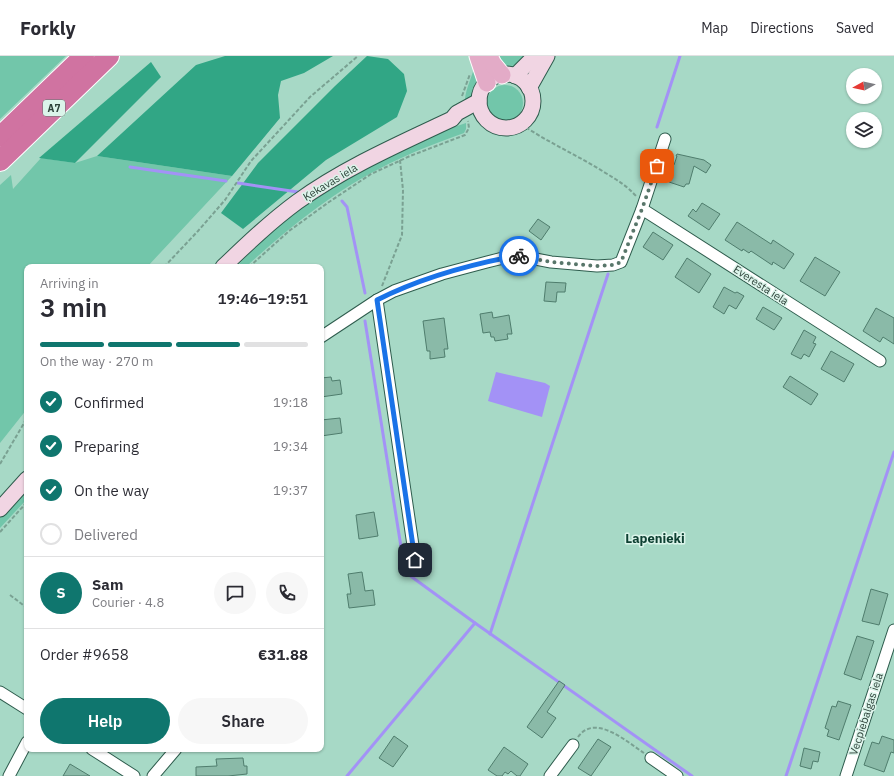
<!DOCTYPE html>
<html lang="en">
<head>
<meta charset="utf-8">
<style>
	:root { --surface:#fff; --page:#f7f7f7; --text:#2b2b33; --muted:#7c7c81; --line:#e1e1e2; --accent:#0f766e }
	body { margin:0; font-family:"IBM Plex Sans",sans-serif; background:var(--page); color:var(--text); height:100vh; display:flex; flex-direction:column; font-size:15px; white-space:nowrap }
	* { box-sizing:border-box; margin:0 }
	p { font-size:13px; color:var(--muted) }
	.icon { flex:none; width:22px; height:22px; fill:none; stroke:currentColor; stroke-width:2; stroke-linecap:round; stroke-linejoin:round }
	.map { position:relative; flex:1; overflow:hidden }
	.details { position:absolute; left:24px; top:208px; width:300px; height:488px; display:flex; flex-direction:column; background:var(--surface); border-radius:8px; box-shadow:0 1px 3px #0004 }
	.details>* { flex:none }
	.needle { width:26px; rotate:262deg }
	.fabs { position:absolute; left:846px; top:12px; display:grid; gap:8px }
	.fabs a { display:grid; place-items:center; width:36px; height:36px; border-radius:50%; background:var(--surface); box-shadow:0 1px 3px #0004; font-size:20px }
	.pin { position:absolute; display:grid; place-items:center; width:34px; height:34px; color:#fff; margin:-17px; border-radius:8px; box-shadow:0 2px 6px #0006 }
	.courier { position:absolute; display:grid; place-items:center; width:40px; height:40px; margin:-20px; border:3px solid #1a73e8; border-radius:50%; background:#fff; color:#222; box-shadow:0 1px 5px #0007 }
	.head em { font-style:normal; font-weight:600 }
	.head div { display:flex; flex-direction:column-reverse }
	.head { display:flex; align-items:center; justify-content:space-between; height:68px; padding:0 16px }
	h1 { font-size:26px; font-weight:600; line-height:30px }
	.bar { display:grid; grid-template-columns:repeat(4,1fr); gap:6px 4px; align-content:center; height:48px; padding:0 16px }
	.bar i { height:5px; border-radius:3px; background:var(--line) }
	.bar .on { background:var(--accent) }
	.bar p { grid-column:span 4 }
	.line { display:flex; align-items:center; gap:10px; padding:0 16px; border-top:1px solid var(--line) }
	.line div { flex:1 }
	.round { display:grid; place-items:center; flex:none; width:42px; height:42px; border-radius:21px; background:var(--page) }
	ol { padding:0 16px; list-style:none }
	li { display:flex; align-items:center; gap:12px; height:44px }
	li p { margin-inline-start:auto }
	li .icon { padding:4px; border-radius:50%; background:var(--accent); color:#fff; stroke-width:4 }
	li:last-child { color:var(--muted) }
	li i { width:22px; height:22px; border:2px solid var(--line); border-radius:50% }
	.action { display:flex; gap:8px; margin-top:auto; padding:8px 16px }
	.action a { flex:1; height:46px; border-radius:24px; background:var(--accent); color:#fff; font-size:16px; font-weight:600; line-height:46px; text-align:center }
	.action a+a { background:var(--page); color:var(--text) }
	header { display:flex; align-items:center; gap:24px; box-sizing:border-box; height:56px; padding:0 20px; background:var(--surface); border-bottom:1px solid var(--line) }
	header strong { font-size:19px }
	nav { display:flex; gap:22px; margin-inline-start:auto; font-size:14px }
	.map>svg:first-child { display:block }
</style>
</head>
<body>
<header>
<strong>Forkly</strong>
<nav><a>Map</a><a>Directions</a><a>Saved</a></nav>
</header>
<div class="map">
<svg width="894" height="720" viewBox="0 0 894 720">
	<rect width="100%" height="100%" fill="#a7d9c6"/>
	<g fill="#72c6aa">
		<polygon points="0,0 66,0 0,63"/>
		<polygon points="496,0 528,0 518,8 509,11 502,8"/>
		<path d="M474,12L479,27L473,43L465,48C464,36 471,24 474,12Z"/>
		<circle cx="505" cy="47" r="18"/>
		<path d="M466,67V73L464,77C442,85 420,93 399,103C342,129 291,169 246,211H236L270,176L293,158L322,137L350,118L436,77Z"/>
		<polygon points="97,100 232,120 147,211 27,211 27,353 0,387 0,129 11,119 13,133 41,102 75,107"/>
		<polygon points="27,431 27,443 0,472 0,461"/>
	</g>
	<g fill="#31a685">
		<polygon points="225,0 333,0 304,17 281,25 278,39 280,62 232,120 97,100 196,9"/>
		<polygon points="367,0 388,3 404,18 407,35 397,61 326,104 243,173 221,157 258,107 335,30"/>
		<polygon points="151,6 161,21 75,107 39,102"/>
	</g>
	<polygon fill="#a392f6" points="496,316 545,327 550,330 542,361 488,345"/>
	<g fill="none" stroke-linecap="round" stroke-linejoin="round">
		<g stroke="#a392f6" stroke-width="3">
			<polyline points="657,71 680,0"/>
			<polyline points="130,111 226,125"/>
			<polyline points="238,127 298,136"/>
			<polyline points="342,145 347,151 365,237"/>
			<polyline points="365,265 405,516 475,567"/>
			<polyline points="490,578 608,218"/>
			<polyline points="347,720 475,567 692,720"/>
			<polyline points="786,720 894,396"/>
		</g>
	</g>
	<g fill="#8abaa8" stroke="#4f7d6d">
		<polygon points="677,98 704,104 711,109 706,117 694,110 689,128 686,128 684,131 669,126 669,123 667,122 672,108 674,109 677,100 676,100"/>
		<polygon points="702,147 720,158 709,174 688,160 693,153 696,156"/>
		<polygon points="538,163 550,171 541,184 529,175"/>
		<polygon points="737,166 771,188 773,184 794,198 784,213 773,206 772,209 751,195 749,197 743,193 742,195 725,184"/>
		<polygon points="653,176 673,189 663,204 643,191"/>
		<polygon points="815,201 840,216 825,240 800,225"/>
		<polygon points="687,202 711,218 699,237 675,221"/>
		<polygon points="546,226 566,227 565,236 557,236 556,246 544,245"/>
		<polygon points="724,231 735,237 737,236 744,240 736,253 729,249 724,258 713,251"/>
		<polygon points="763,251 782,262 774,274 756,263"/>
		<polygon points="876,252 894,262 894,288 883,281 880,286 863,275"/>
		<polygon points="492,256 493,262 509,259 512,278 507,278 508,283 495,285 494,281 491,281 490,276 483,277 480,258"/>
		<polygon points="444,262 448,293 444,293 445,301 430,303 430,295 427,295 423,265"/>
		<polygon points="804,274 816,281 813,287 816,288 809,301 804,298 801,303 791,298"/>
		<polygon points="831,295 854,308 844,326 821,313"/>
		<polygon points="790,320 818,338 811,349 783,331"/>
		<polygon points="331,321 332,325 340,324 342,338 321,341 321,322"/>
		<polygon points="340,362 342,377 321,380 321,364"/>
		<polygon points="374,456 378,480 359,483 356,459"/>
		<polygon points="362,516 365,535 373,534 375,549 349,552 347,538 351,538 348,518"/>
		<polygon points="871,533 888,538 879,569 862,565"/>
		<polygon points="857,580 874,585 861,624 844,618"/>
		<polygon points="559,625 565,629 547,656 556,662 542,682 527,671"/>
		<polygon points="838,645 851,649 839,684 827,680 829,674 825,672 832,650 836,651"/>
		<polygon points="394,680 408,690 393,711 379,702"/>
		<polygon points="882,680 894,684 894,697 891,696 884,716 864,709 872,686 879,688"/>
		<polygon points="598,683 611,691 591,720 578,712"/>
		<polygon points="504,691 528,708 520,720 517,720 511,715 508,718 505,716 502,720 497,720 488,714"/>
		<polygon points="804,692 820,696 818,706 813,705 811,713 800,710"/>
		<polygon points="243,702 244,710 247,710 247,718 228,720 196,720 196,711 217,710 216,703"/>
		<polygon points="70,708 90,720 63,720"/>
	</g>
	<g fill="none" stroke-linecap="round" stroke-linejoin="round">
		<g stroke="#2e5c4d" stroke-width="13">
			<g id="street">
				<polyline points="642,153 880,305"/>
				<polyline points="377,244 415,503"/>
				<polyline points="321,281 377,244 394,235 442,218 487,206 515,199 551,206 597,210 613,209 621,206 642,153 665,83"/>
				<polyline points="0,636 27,653"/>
				<polyline points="92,693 134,720"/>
				<polyline points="651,702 677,720"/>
				<polyline points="9,720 27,686"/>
				<polyline points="153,720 176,693"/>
				<polyline points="550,720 573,689"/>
				<polyline points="846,720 894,574"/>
			</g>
		</g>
		<g stroke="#2e5c4d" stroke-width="17">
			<g id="secondary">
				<circle cx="506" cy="45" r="27"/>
				<polyline points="515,20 535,0"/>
				<polyline points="529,32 547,0"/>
				<path d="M223,211C247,188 270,166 297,146C344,112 399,88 452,63L457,57L479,45"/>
				<polyline points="0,453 27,423"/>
			</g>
		</g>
		<g stroke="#fff" stroke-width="19">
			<g id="primary">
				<polyline points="478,0 487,27"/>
				<polyline points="489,0 493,8 502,19"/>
			</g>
		</g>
		<g stroke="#fff" stroke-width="22">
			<g id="highway">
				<polyline points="0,81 84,0"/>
				<polyline points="0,105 109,0"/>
			</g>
		</g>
		<g stroke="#7aa192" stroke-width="2" stroke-dasharray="4 2" stroke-linecap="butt">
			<polyline points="462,40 470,18"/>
			<path d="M521,68C547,86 577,99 604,116C617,124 626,129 636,140"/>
			<polyline points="164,211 198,175 225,144 251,105 310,41 358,0"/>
			<polyline points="249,211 289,175 329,146 371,118 410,100 465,79 469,72 468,65"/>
			<polyline points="382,230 402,179 403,134 400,104"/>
			<polyline points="0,408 27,362"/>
			<polyline points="0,476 27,446"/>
			<polyline points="10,539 27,552"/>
			<path d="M578,681C595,657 627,686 644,697"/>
		</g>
		<use href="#street" stroke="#fff" stroke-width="11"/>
		<use href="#secondary" stroke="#f1d5e3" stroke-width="15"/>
		<use href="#primary" stroke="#e3abc7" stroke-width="17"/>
		<use href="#highway" stroke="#d073a1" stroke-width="20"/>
	</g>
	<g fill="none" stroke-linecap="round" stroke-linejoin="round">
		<polyline stroke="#58766a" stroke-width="4" stroke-dasharray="0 7.2" points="519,200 551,206 597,210 613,209 621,206 642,153 657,110"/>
		<path stroke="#1a73e8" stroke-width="5" d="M415,504L377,244C420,222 468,209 515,200H519"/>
	</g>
	<g text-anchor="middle" stroke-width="3" stroke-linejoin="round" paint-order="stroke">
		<rect fill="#dbf4ea" stroke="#61776e" stroke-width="1" x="43" y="44" width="22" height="16" rx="3"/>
		<g font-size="10" font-weight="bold" fill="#2d4139">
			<text x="54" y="56">A7</text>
		</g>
		<g font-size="11" fill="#2d4139" stroke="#dbf4ea">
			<text transform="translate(330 126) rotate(-31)" y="4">Ķekavas iela</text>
			<text transform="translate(761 229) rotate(33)" y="4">Everesta iela</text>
			<text transform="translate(866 658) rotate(-72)" y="4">Vecpiebalgas iela</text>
		</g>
		<g font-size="13" font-weight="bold" fill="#0e4032" stroke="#dbf4ea">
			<text x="655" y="487">Lapenieki</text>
		</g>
	</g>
</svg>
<div class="fabs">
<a><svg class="needle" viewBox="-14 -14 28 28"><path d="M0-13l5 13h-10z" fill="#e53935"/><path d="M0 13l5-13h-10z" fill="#7c7c81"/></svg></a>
<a><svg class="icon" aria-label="layers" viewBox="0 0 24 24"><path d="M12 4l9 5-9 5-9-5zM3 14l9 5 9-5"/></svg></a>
</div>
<div class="pin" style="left:657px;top:110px;background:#ea580c"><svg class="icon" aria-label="bag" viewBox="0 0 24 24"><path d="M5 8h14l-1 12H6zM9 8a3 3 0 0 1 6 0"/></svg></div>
<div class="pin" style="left:415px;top:504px;background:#1f2937"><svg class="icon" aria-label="home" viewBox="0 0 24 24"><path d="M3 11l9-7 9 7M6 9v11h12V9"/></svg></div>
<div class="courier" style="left:519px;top:200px"><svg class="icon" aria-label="bike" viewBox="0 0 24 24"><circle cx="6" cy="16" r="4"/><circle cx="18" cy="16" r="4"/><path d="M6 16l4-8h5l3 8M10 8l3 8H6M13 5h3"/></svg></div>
<section class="details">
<div class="head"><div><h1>3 min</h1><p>Arriving in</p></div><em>19:46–19:51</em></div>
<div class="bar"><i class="on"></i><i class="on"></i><i class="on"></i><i></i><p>On the way · 270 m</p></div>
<ol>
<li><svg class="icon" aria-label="check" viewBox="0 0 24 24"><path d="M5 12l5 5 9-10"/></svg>Confirmed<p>19:18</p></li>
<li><svg class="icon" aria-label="check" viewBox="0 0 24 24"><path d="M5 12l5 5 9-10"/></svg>Preparing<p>19:34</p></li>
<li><svg class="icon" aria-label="check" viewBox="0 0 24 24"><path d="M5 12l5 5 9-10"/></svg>On the way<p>19:37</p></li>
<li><i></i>Delivered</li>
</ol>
<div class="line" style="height:72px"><b class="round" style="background:var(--accent);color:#fff">S</b><div><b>Sam</b><p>Courier · 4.8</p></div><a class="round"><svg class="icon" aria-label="chat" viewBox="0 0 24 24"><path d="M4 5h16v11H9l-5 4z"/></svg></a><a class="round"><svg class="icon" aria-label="phone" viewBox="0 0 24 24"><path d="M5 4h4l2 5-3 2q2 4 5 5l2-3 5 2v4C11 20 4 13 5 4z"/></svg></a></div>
<div class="line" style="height:52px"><div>Order #9658</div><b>€31.88</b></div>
<div class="action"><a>Help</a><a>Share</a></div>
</section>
</div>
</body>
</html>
